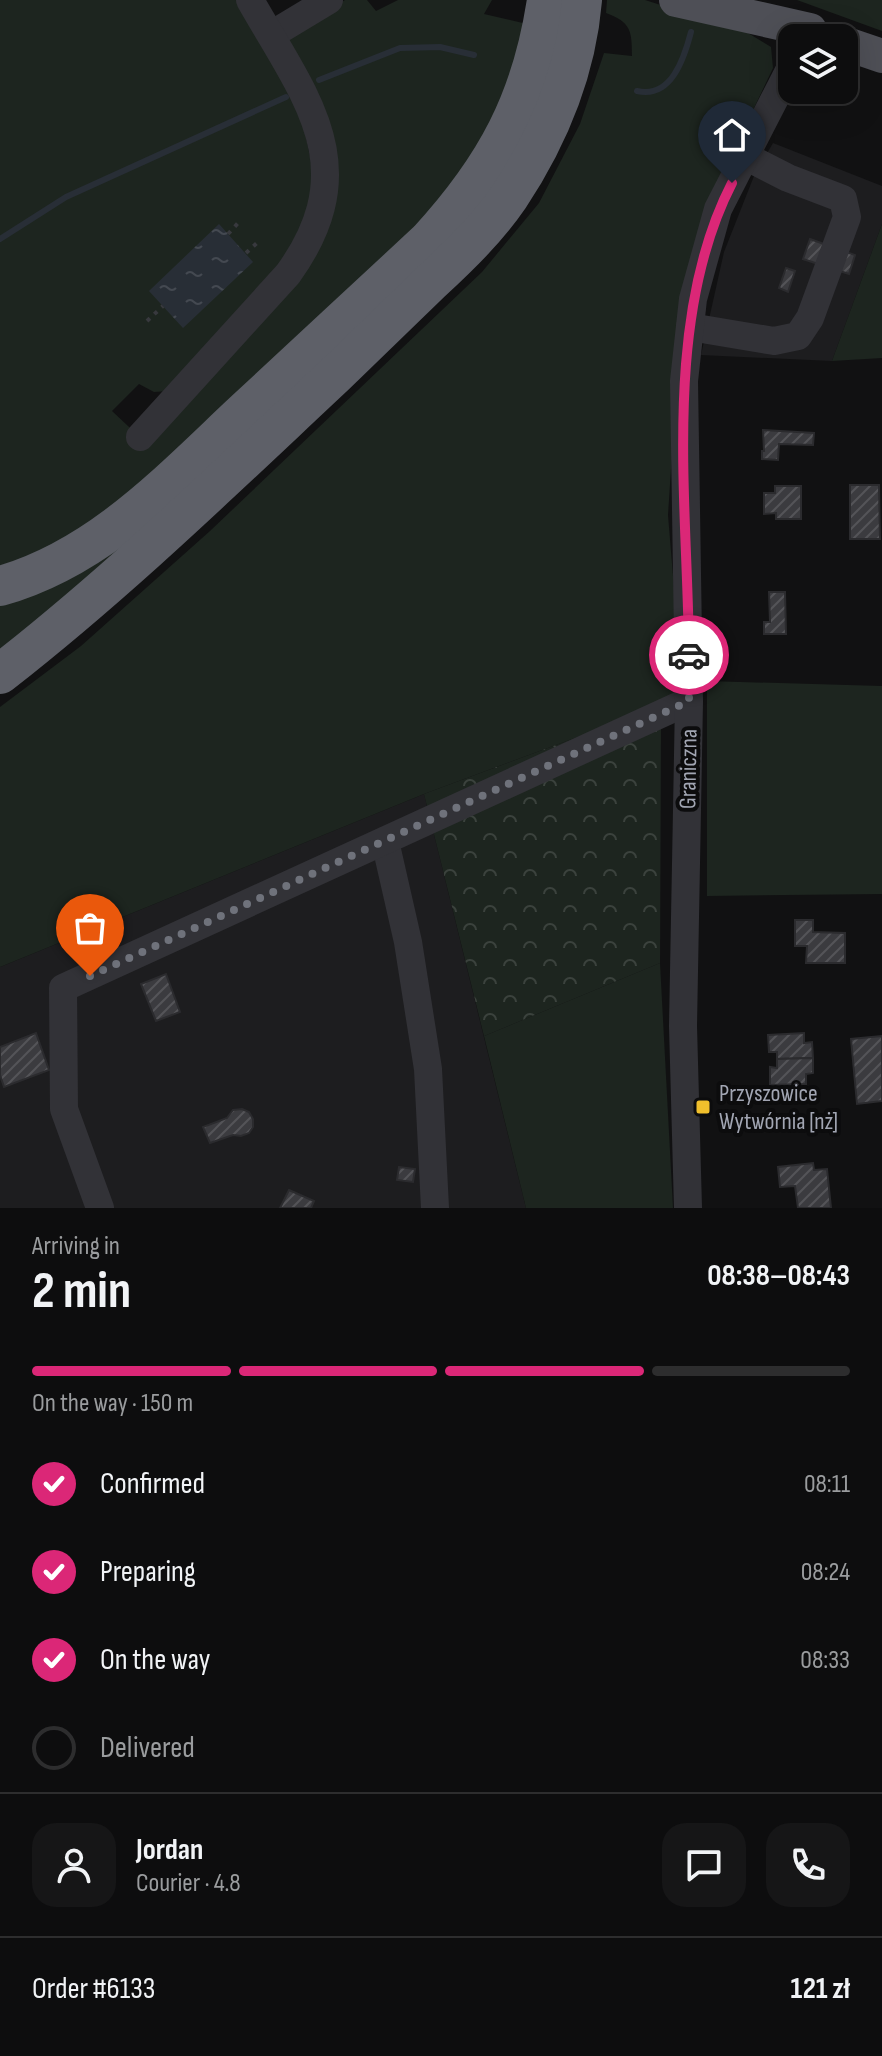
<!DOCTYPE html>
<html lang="en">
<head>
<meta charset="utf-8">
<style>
	:root { --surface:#0d0d0e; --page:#161617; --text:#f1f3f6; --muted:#9a9c9e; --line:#2d2d2e; --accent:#db2777 }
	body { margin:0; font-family:"Sofia Sans Condensed",sans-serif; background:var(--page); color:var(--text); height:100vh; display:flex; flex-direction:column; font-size:30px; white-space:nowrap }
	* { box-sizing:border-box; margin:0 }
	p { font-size:26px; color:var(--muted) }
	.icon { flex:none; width:44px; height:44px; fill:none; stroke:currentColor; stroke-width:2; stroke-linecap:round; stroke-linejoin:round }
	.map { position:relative; height:1208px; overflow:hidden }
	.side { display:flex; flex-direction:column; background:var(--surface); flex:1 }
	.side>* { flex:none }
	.buttons { position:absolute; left:778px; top:24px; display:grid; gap:16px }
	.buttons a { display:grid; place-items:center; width:80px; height:80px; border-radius:16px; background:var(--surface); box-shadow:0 8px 32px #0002,0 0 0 2px var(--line); font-size:40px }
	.pin { position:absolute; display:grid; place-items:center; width:68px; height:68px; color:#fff; margin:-82px -34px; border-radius:50% 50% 50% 0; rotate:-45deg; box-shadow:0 0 8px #0007 }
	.pin .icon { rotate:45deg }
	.courier { position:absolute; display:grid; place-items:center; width:80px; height:80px; margin:-40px; border:6px solid #db2777; border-radius:50%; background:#fff; color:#222; box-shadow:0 2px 10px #0007 }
	.headline em { font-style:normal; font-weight:700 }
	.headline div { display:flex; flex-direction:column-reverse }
	.headline { display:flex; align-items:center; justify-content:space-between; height:136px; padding:0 32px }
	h1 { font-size:52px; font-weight:700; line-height:60px }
	.bar { display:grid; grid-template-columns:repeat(4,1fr); gap:12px 8px; align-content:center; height:96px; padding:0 32px }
	.bar i { height:10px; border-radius:6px; background:var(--line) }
	.bar .active { background:var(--accent) }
	.bar p { grid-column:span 4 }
	.line { display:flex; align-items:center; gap:20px; padding:0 32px; border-top:2px solid var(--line) }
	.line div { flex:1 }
	.round { display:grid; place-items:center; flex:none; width:84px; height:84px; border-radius:24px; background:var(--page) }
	ol { padding:0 32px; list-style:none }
	li { display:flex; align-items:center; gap:24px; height:88px }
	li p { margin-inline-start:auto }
	li .icon { padding:8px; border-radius:50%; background:var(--accent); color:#fff; stroke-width:4 }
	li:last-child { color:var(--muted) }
	li i { width:44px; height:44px; border:4px solid var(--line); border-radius:50% }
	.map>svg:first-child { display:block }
</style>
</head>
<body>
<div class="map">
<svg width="882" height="1208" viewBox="0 0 882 1208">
	<defs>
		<pattern id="forest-crowns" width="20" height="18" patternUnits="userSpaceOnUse" patternTransform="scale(2)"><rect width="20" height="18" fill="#1d251f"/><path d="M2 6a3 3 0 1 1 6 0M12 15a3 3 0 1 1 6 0" fill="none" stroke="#3b423d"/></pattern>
		<pattern id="water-ripples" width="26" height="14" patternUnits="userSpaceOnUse" patternTransform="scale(2)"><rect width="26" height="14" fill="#282e36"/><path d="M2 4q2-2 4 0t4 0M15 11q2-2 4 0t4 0" fill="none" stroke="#444951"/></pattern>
		<pattern id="building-hatch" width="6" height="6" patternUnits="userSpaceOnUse" patternTransform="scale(2)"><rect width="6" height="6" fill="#3b3b3f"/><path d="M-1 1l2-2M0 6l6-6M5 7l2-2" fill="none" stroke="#545458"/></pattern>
	</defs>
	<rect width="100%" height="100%" fill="#111112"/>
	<g fill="#1d1d1f">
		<polygon points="773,143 882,186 882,224 832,361 701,355 724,252 754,176"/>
		<polygon points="424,794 526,1208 0,1208 0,967"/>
	</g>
	<g fill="#1d251f">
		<polygon points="0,0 240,0 298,99 317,190 291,258 169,391 154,392 139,384 112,411 144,441 328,216 286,43 289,32 345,0 367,0 376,11 398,0 492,0 484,14 527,24 488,140 407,241 88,531 0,571"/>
		<path d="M607,0H645L748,33L771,47L773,68L735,148L682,301L668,515L683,698L424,794L0,967V707L81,646L210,531L482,272L539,203L580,124L604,53L632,56C632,31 631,22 606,13Z"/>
		<polygon points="797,0 882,0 882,31"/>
		<polygon points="550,82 240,444 0,654 0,595 196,473"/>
		<polygon points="882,224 882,358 832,361"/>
		<polygon points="707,681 882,686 882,894 707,896"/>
		<polygon points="660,963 673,1208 526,1208 484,1036"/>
	</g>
	<polygon fill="url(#forest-crowns)" points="661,706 660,963 484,1036 424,794"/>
	<polygon fill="url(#water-ripples)" points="219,224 253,262 183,328 149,291"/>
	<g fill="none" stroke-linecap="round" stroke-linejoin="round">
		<g stroke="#282e36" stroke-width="6">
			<polyline points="319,80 400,48 440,47 474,55"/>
			<path d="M637,91C671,99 684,59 691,32"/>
			<polyline points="0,239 66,197 286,97"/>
		</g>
	</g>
	<g fill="url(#building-hatch)" stroke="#2b2b2e" stroke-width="2">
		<polygon points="810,239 855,255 849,274 803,259"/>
		<polygon points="786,268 795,271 788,292 779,288"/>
		<polygon points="763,430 814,433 813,445 779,444 778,460 762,459 762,451 764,451"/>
		<polygon points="850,485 879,485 880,539 850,539"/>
		<polygon points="775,486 801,486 801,519 776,519 776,513 764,514 764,493 775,493"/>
		<polygon points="769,592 785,592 786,634 764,634 764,622 770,622"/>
		<polygon points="795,920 813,920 813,932 845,933 845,963 806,963 807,946 795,946"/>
		<polygon points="166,974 180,1012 156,1021 141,984"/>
		<polygon points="36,1033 49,1070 4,1087 0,1075 0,1047"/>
		<polygon points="804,1033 804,1043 812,1042 813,1058 777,1059 777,1052 769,1052 768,1035"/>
		<polygon points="882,1036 882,1101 857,1104 851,1039"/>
		<polygon points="813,1058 813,1073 806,1074 806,1084 770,1085 770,1067 777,1068 777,1059"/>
		<polygon points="242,1109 249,1112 253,1119 253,1127 249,1133 241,1136 233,1135 210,1143 203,1127 227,1118 233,1110"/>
		<polygon points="813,1163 814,1170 827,1169 831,1208 798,1208 795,1186 780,1187 778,1167"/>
		<polygon points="399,1167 415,1169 413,1182 397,1180"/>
		<polygon points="289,1190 314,1201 311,1208 280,1208"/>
	</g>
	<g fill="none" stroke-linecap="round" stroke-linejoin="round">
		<g stroke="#38393e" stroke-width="4" stroke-dasharray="4 6" stroke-linecap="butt">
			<polyline points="228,234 239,222"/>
			<polyline points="246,253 257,243"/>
			<polyline points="147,321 163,306"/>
		</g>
		<g stroke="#323237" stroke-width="28">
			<polyline points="271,35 329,0"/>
			<polyline points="690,327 774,341 798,336 810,318 847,217 843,199 788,178 745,156"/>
			<path d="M140,437L288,274C366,166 305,97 250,0"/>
			<polyline points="385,841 408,942 428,1069 435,1208"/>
			<polyline points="100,1208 64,1109 63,988 689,701"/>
			<polyline points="688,1208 683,1026 689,701 684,381 693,299 718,209 792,65"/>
		</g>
		<g stroke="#4e4f56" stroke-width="34">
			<polyline points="676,0 810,30"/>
			<polyline points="844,43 882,56"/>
		</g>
		<g stroke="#5e6068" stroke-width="40">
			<path d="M0,586C100,558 172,479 245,411C306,354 367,298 428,241C496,167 532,100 547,0"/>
			<path d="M0,674C118,582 226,477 335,375C367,344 399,313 431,282C459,256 487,229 509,197C548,138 576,72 582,0"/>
		</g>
	</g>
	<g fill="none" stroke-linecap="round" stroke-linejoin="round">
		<polyline stroke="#6f727b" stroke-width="8" stroke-dasharray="0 14.4" points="90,976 689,701 689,655"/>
		<path stroke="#db2777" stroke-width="10" d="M689,655C688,504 661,321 732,183"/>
	</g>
	<rect fill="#f0bf2c" stroke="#0c0c0d" stroke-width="3" x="695" y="1099" width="16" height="16" rx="4"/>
	<g text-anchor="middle" stroke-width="8" stroke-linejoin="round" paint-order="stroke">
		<g font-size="24" fill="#a2a6b3" stroke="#0c0c0d">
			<text transform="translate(688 769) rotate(-89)" y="8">Graniczna</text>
		</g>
		<g font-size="24" fill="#a2a6b3" stroke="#0c0c0d" text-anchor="start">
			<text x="719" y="1101">Przyszowice<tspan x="719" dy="28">Wytwórnia [nż]</tspan></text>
		</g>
	</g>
</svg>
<div class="buttons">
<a><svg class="icon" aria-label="layers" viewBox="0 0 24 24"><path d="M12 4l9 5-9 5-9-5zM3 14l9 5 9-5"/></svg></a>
</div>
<div class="pin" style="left:90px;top:976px;background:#ea580c"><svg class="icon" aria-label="bag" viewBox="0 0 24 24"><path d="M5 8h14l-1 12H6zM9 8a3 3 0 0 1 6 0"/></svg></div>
<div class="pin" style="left:732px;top:183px;background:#1f2937"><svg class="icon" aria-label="home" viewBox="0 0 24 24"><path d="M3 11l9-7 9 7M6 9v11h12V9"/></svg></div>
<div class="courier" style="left:689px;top:655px"><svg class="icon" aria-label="car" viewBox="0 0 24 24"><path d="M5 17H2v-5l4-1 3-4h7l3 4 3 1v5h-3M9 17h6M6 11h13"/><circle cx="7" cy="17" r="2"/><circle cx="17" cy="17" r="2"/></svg></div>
</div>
<section class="side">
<div class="headline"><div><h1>2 min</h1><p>Arriving in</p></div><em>08:38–08:43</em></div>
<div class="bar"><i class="active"></i><i class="active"></i><i class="active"></i><i></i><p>On the way · 150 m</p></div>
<ol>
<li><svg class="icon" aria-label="check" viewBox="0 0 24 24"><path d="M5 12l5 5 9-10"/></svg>Confirmed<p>08:11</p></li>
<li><svg class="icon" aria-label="check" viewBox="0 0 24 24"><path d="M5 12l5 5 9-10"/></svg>Preparing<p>08:24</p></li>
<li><svg class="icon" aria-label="check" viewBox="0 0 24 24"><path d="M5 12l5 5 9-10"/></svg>On the way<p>08:33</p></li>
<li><i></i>Delivered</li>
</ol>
<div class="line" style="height:144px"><a class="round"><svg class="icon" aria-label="person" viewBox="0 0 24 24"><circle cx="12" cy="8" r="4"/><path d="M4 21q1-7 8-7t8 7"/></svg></a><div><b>Jordan</b><p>Courier · 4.8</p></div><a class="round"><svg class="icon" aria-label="chat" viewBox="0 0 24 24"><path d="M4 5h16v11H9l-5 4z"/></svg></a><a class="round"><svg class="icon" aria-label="phone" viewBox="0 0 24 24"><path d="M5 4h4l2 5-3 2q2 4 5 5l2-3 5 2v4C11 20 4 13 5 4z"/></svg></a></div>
<div class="line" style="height:104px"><div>Order #6133</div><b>121 zł</b></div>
</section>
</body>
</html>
